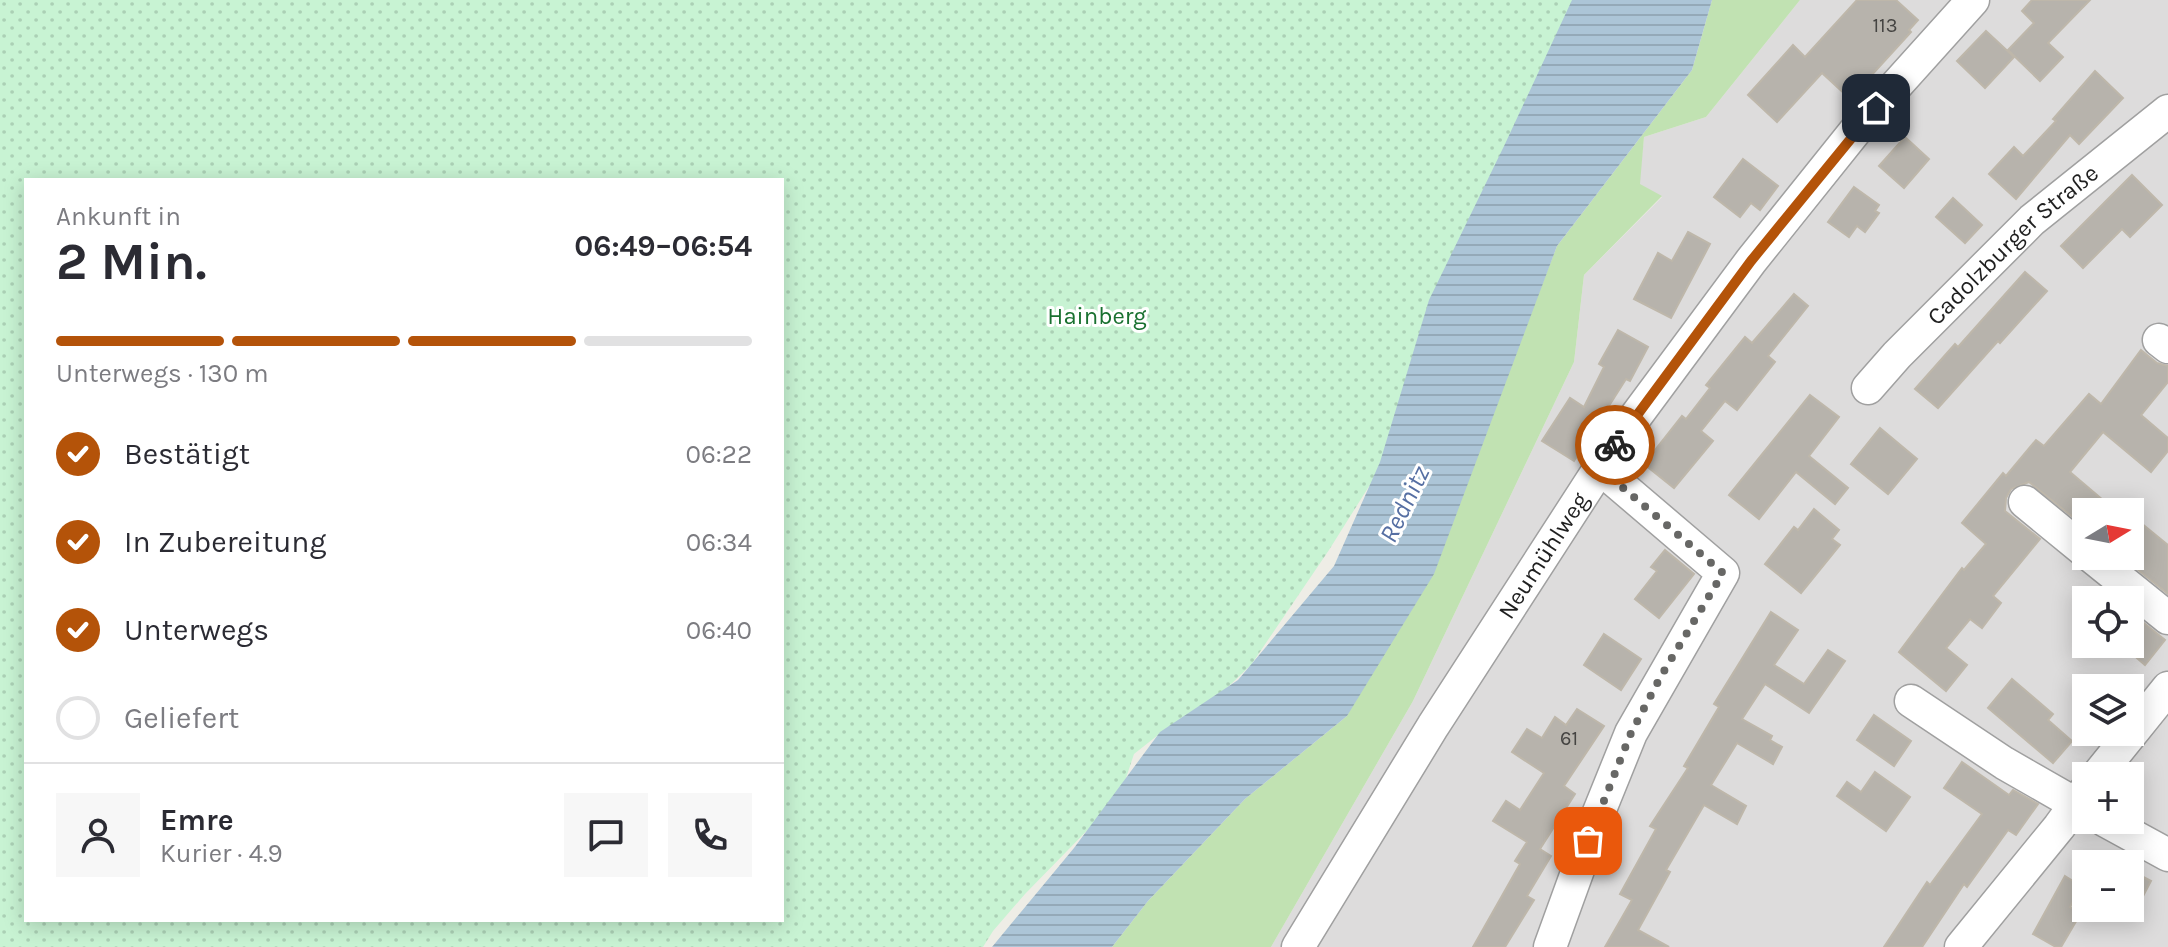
<!DOCTYPE html>
<html lang="de">
<head>
<meta charset="utf-8">
<style>
	:root { --surface:#fff; --page:#f7f7f7; --text:#2b2b33; --muted:#7c7c81; --line:#e1e1e2; --accent:#b45309 }
	body { margin:0; font-family:Karla,sans-serif; background:var(--page); color:var(--text); height:100vh; display:flex; flex-direction:column; font-size:30px; white-space:nowrap }
	* { box-sizing:border-box; margin:0 }
	p { font-size:26px; color:var(--muted) }
	.icon { flex:none; width:44px; height:44px; fill:none; stroke:currentColor; stroke-width:2; stroke-linecap:round; stroke-linejoin:round }
	.map { position:relative; flex:1; overflow:hidden }
	.side { position:absolute; left:24px; top:178px; width:760px; height:744px; display:flex; flex-direction:column; background:var(--surface); border-radius:0px; box-shadow:0 4px 20px #0003 }
	.side>* { flex:none }
	.needle { width:52px; rotate:80deg }
	.controls { position:absolute; left:2072px; top:498px; display:grid; gap:16px }
	.controls a { display:grid; place-items:center; width:72px; height:72px; border-radius:0px; background:var(--surface); box-shadow:0 4px 20px #0003; font-size:40px }
	.pin { position:absolute; display:grid; place-items:center; width:68px; height:68px; color:#fff; margin:-34px; border-radius:16px; box-shadow:0 4px 12px #0006 }
	.courier { position:absolute; display:grid; place-items:center; width:80px; height:80px; margin:-40px; border:6px solid #b45309; border-radius:50%; background:#fff; color:#222; box-shadow:0 2px 10px #0007 }
	.head em { font-style:normal; font-weight:700 }
	.head div { display:flex; flex-direction:column-reverse }
	.head { display:flex; align-items:center; justify-content:space-between; height:136px; padding:0 32px }
	h1 { font-size:52px; font-weight:700; line-height:60px }
	.bar { display:grid; grid-template-columns:repeat(4,1fr); gap:12px 8px; align-content:center; height:96px; padding:0 32px }
	.bar i { height:10px; border-radius:6px; background:var(--line) }
	.bar .current { background:var(--accent) }
	.bar p { grid-column:span 4 }
	.line { display:flex; align-items:center; gap:20px; padding:0 32px; border-top:2px solid var(--line) }
	.line div { flex:1 }
	.round { display:grid; place-items:center; flex:none; width:84px; height:84px; border-radius:0px; background:var(--page) }
	ol { padding:0 32px; list-style:none }
	li { display:flex; align-items:center; gap:24px; height:88px }
	li p { margin-inline-start:auto }
	li .icon { padding:8px; border-radius:50%; background:var(--accent); color:#fff; stroke-width:4 }
	li:last-child { color:var(--muted) }
	li i { width:44px; height:44px; border:4px solid var(--line); border-radius:50% }
	.map>svg:first-child { display:block }
</style>
</head>
<body>
<div class="map">
<svg width="2168" height="947" viewBox="0 0 2168 947">
	<defs>
		<pattern id="park-dots" width="8" height="8" patternUnits="userSpaceOnUse" patternTransform="scale(2)"><rect width="8" height="8" fill="#c8f3d3"/><path d="M2 2h.1M6 6h.1" fill="none" stroke="#abd0b5" stroke-width="1.8" stroke-linecap="round"/></pattern>
		<pattern id="water-rules" width="6" height="5" patternUnits="userSpaceOnUse" patternTransform="scale(2)"><rect width="6" height="5" fill="#acc5d7"/><path d="M0 2.5h6" fill="none" stroke="#94a9b8"/></pattern>
	</defs>
	<rect width="100%" height="100%" fill="#eeede6"/>
	<path fill="#dddcdc" fill-rule="evenodd" d="M1800,0H2168V947H1271L1413,701L1574,362L1584,275L1662,197L1639,184L1644,137L1706,117ZM2086,512H2130V556H2086ZM2086,600H2130V644H2086ZM2086,688H2130V732H2086ZM2086,776H2130V820H2086ZM2086,864H2130V908H2086Z"/>
	<polygon fill="#c1e2b2" points="1712,0 1800,0 1706,117 1644,137 1640,184 1662,196 1584,275 1574,362 1413,701 1271,947 1112,947 1148,901 1245,799 1347,716 1504,382 1557,246 1692,70"/>
	<path fill="url(#park-dots)" fill-rule="evenodd" d="M0,0H1588L1378,472L1329,550L1251,665L1206,708L1167,728L1134,754L1126,778L1109,808L1025,894L993,931L983,947H0ZM26,180H782V920H26Z"/>
	<polygon fill="url(#water-rules)" points="1572,0 1712,0 1692,70 1557,246 1434,574 1347,716 1245,799 1148,901 1112,947 992,947 1074,848 1160,732 1238,680 1334,566 1380,462 1429,300 1505,144"/>
	<g fill="#b7b3ac" stroke="#beb7aa" stroke-width="2">
		<polygon points="1857,0 1896,0 1918,20 1909,30 1911,32 1858,90 1855,87 1847,96 1822,73 1777,122 1748,95 1793,45 1805,57"/>
		<polygon points="2032,0 2090,0 2048,43 2063,57 2040,81 2008,50 2034,23 2022,11"/>
		<polygon points="1986,31 2014,57 1985,88 1957,61"/>
		<polygon points="2095,71 2123,98 2079,144 2070,135 2016,199 1989,174 2014,147 2023,156 2056,121 2053,119"/>
		<polygon points="1905,137 1929,159 1904,188 1879,166"/>
		<polygon points="1743,159 1778,186 1760,210 1751,203 1740,217 1714,197"/>
		<polygon points="2132,175 2162,205 2130,237 2122,229 2083,268 2061,246"/>
		<polygon points="1854,187 1879,205 1875,211 1879,213 1865,232 1857,226 1849,237 1828,222"/>
		<polygon points="1953,198 1982,225 1965,243 1936,217"/>
		<polygon points="1688,232 1710,244 1671,318 1634,299 1658,253 1672,261"/>
		<polygon points="2025,272 2047,291 2000,343 1998,341 1938,408 1915,389 1955,344 1958,347"/>
		<polygon points="1794,294 1808,306 1768,356 1775,362 1737,410 1725,401 1701,431 1713,441 1674,488 1644,464 1682,416 1686,419 1710,388 1706,385 1745,337 1752,343"/>
		<polygon points="1618,330 1648,347 1630,381 1626,379 1574,461 1542,441 1570,398 1584,407 1604,367 1599,364"/>
		<polygon points="2141,350 2157,363 2168,366 2168,382 2141,415 2168,438 2168,451 2151,472 2103,432 2070,472 2117,512 2084,512 2079,518 2074,518 2029,482 2011,489 2006,498 2005,511 2040,539 1993,596 2001,603 1982,628 1970,619 1946,648 1967,665 1946,691 1899,652 1962,568 1964,570 1986,544 1962,523 2003,473 2006,476 2036,440 2044,446 2089,394 2101,404"/>
		<polygon points="1810,395 1839,417 1809,456 1848,488 1835,504 1796,472 1759,519 1729,495"/>
		<polygon points="1880,428 1917,459 1888,494 1851,464"/>
		<polygon points="1814,509 1839,530 1832,539 1840,545 1801,593 1765,564 1794,527 1798,530"/>
		<polygon points="2130,514 2168,545 2168,594 2121,556 2130,556"/>
		<polygon points="1665,550 1694,574 1659,618 1635,599 1657,571 1651,567"/>
		<polygon points="1771,612 1798,630 1774,665 1804,684 1828,650 1845,661 1809,713 1765,684 1742,719 1772,736 1770,740 1782,747 1773,764 1737,743 1711,785 1746,806 1737,824 1704,805 1666,870 1670,872 1638,930 1669,947 1605,947 1632,900 1620,894 1656,829 1650,826 1688,768 1684,766 1719,707 1714,704"/>
		<polygon points="2130,612 2165,640 2145,665 2130,652"/>
		<polygon points="1604,634 1641,659 1621,690 1584,665"/>
		<polygon points="2012,679 2053,714 2048,720 2072,741 2053,763 1988,708"/>
		<polygon points="1577,709 1604,726 1564,786 1575,794 1540,849 1551,856 1527,896 1534,900 1505,947 1473,947 1520,864 1515,861 1527,842 1493,821 1506,801 1520,810 1544,773 1512,752 1527,729 1542,738 1555,717 1566,725"/>
		<polygon points="1874,715 1911,741 1894,766 1857,740"/>
		<polygon points="1962,762 2009,795 2013,790 2038,804 2016,835 2008,830 1967,887 1964,884 1922,947 1884,947 1927,882 1930,885 1982,814 1944,788"/>
		<polygon points="1875,772 1910,797 1886,831 1837,796 1847,782 1861,792"/>
		<polygon points="2130,870 2151,881 2130,921"/>
		<polygon points="2065,876 2081,886 2070,907 2081,913 2061,947 2056,947 2033,934"/>
	</g>
	<g fill="none" stroke-linecap="round" stroke-linejoin="round">
		<g stroke="#a0a0a0" stroke-width="35">
			<g id="minor">
				<polyline points="2159,340 2168,347"/>
				<path id="s1" d="M1868,388L1897,355L2032,220L2168,111"/>
				<polyline points="2025,502 2086,552"/>
				<polyline points="2091,556 2168,618"/>
				<polyline points="1911,701 2004,763 2086,810"/>
				<polyline points="2097,776 2168,688"/>
				<polyline points="2104,820 2168,855"/>
				<path id="s2" d="M1298,947L1433,726L1616,443L1751,261L1856,130L1973,0"/>
				<polyline points="1550,947 1599,812 1631,733 1723,573 1601,469"/>
				<polyline points="1961,947 2059,827 2086,790"/>
			</g>
		</g>
		<use href="#minor" stroke="#fff" stroke-width="32"/>
	</g>
	<g fill="none" stroke-linecap="round" stroke-linejoin="round">
		<polyline stroke="#676765" stroke-width="8" stroke-dasharray="0 14.4" points="1588,841 1631,733 1661,676 1723,573 1601,469 1615,445"/>
		<polyline stroke="#b45309" stroke-width="10" points="1615,445 1751,261 1876,108"/>
	</g>
	<g text-anchor="middle" stroke-width="6" stroke-linejoin="round" paint-order="stroke">
		<g font-size="20" fill="#454442">
			<text x="1885" y="32">113</text>
			<text x="1569" y="745">61</text>
		</g>
		<g font-size="24" fill="#1f1f1f" stroke="#fff">
			<text dy="8" stroke="none"><textPath href="#s1" startOffset="204">Cadolzburger Straße</textPath></text>
			<text dy="8" stroke="none"><textPath href="#s2" startOffset="462">Neumühlweg</textPath></text>
		</g>
		<g font-size="24" fill="#197130" stroke="#fff">
			<text x="1097" y="324">Hainberg</text>
		</g>
		<g font-size="26" font-style="italic" fill="#566fa3" stroke="#fff">
			<text transform="translate(1404 504) rotate(-64)" y="9">Rednitz</text>
		</g>
	</g>
</svg>
<div class="controls">
<a><svg class="needle" viewBox="-14 -14 28 28"><path d="M0-13l5 13h-10z" fill="#e53935"/><path d="M0 13l5-13h-10z" fill="#7c7c81"/></svg></a>
<a><svg class="icon" aria-label="locate" viewBox="0 0 24 24"><circle cx="12" cy="12" r="6"/><path d="M12 2v4M12 18v4M2 12h4M18 12h4"/></svg></a>
<a><svg class="icon" aria-label="layers" viewBox="0 0 24 24"><path d="M12 4l9 5-9 5-9-5zM3 14l9 5 9-5"/></svg></a>
<a>+</a>
<a>−</a>
</div>
<div class="pin" style="left:1588px;top:841px;background:#ea580c"><svg class="icon" aria-label="bag" viewBox="0 0 24 24"><path d="M5 8h14l-1 12H6zM9 8a3 3 0 0 1 6 0"/></svg></div>
<div class="pin" style="left:1876px;top:108px;background:#1f2937"><svg class="icon" aria-label="home" viewBox="0 0 24 24"><path d="M3 11l9-7 9 7M6 9v11h12V9"/></svg></div>
<div class="courier" style="left:1615px;top:445px"><svg class="icon" aria-label="bike" viewBox="0 0 24 24"><circle cx="6" cy="16" r="4"/><circle cx="18" cy="16" r="4"/><path d="M6 16l4-8h5l3 8M10 8l3 8H6M13 5h3"/></svg></div>
<section class="side">
<div class="head"><div><h1>2 Min.</h1><p>Ankunft in</p></div><em>06:49–06:54</em></div>
<div class="bar"><i class="current"></i><i class="current"></i><i class="current"></i><i></i><p>Unterwegs · 130 m</p></div>
<ol>
<li><svg class="icon" aria-label="check" viewBox="0 0 24 24"><path d="M5 12l5 5 9-10"/></svg>Bestätigt<p>06:22</p></li>
<li><svg class="icon" aria-label="check" viewBox="0 0 24 24"><path d="M5 12l5 5 9-10"/></svg>In Zubereitung<p>06:34</p></li>
<li><svg class="icon" aria-label="check" viewBox="0 0 24 24"><path d="M5 12l5 5 9-10"/></svg>Unterwegs<p>06:40</p></li>
<li><i></i>Geliefert</li>
</ol>
<div class="line" style="height:144px"><a class="round"><svg class="icon" aria-label="person" viewBox="0 0 24 24"><circle cx="12" cy="8" r="4"/><path d="M4 21q1-7 8-7t8 7"/></svg></a><div><b>Emre</b><p>Kurier · 4.9</p></div><a class="round"><svg class="icon" aria-label="chat" viewBox="0 0 24 24"><path d="M4 5h16v11H9l-5 4z"/></svg></a><a class="round"><svg class="icon" aria-label="phone" viewBox="0 0 24 24"><path d="M5 4h4l2 5-3 2q2 4 5 5l2-3 5 2v4C11 20 4 13 5 4z"/></svg></a></div>
</section>
</div>
</body>
</html>
